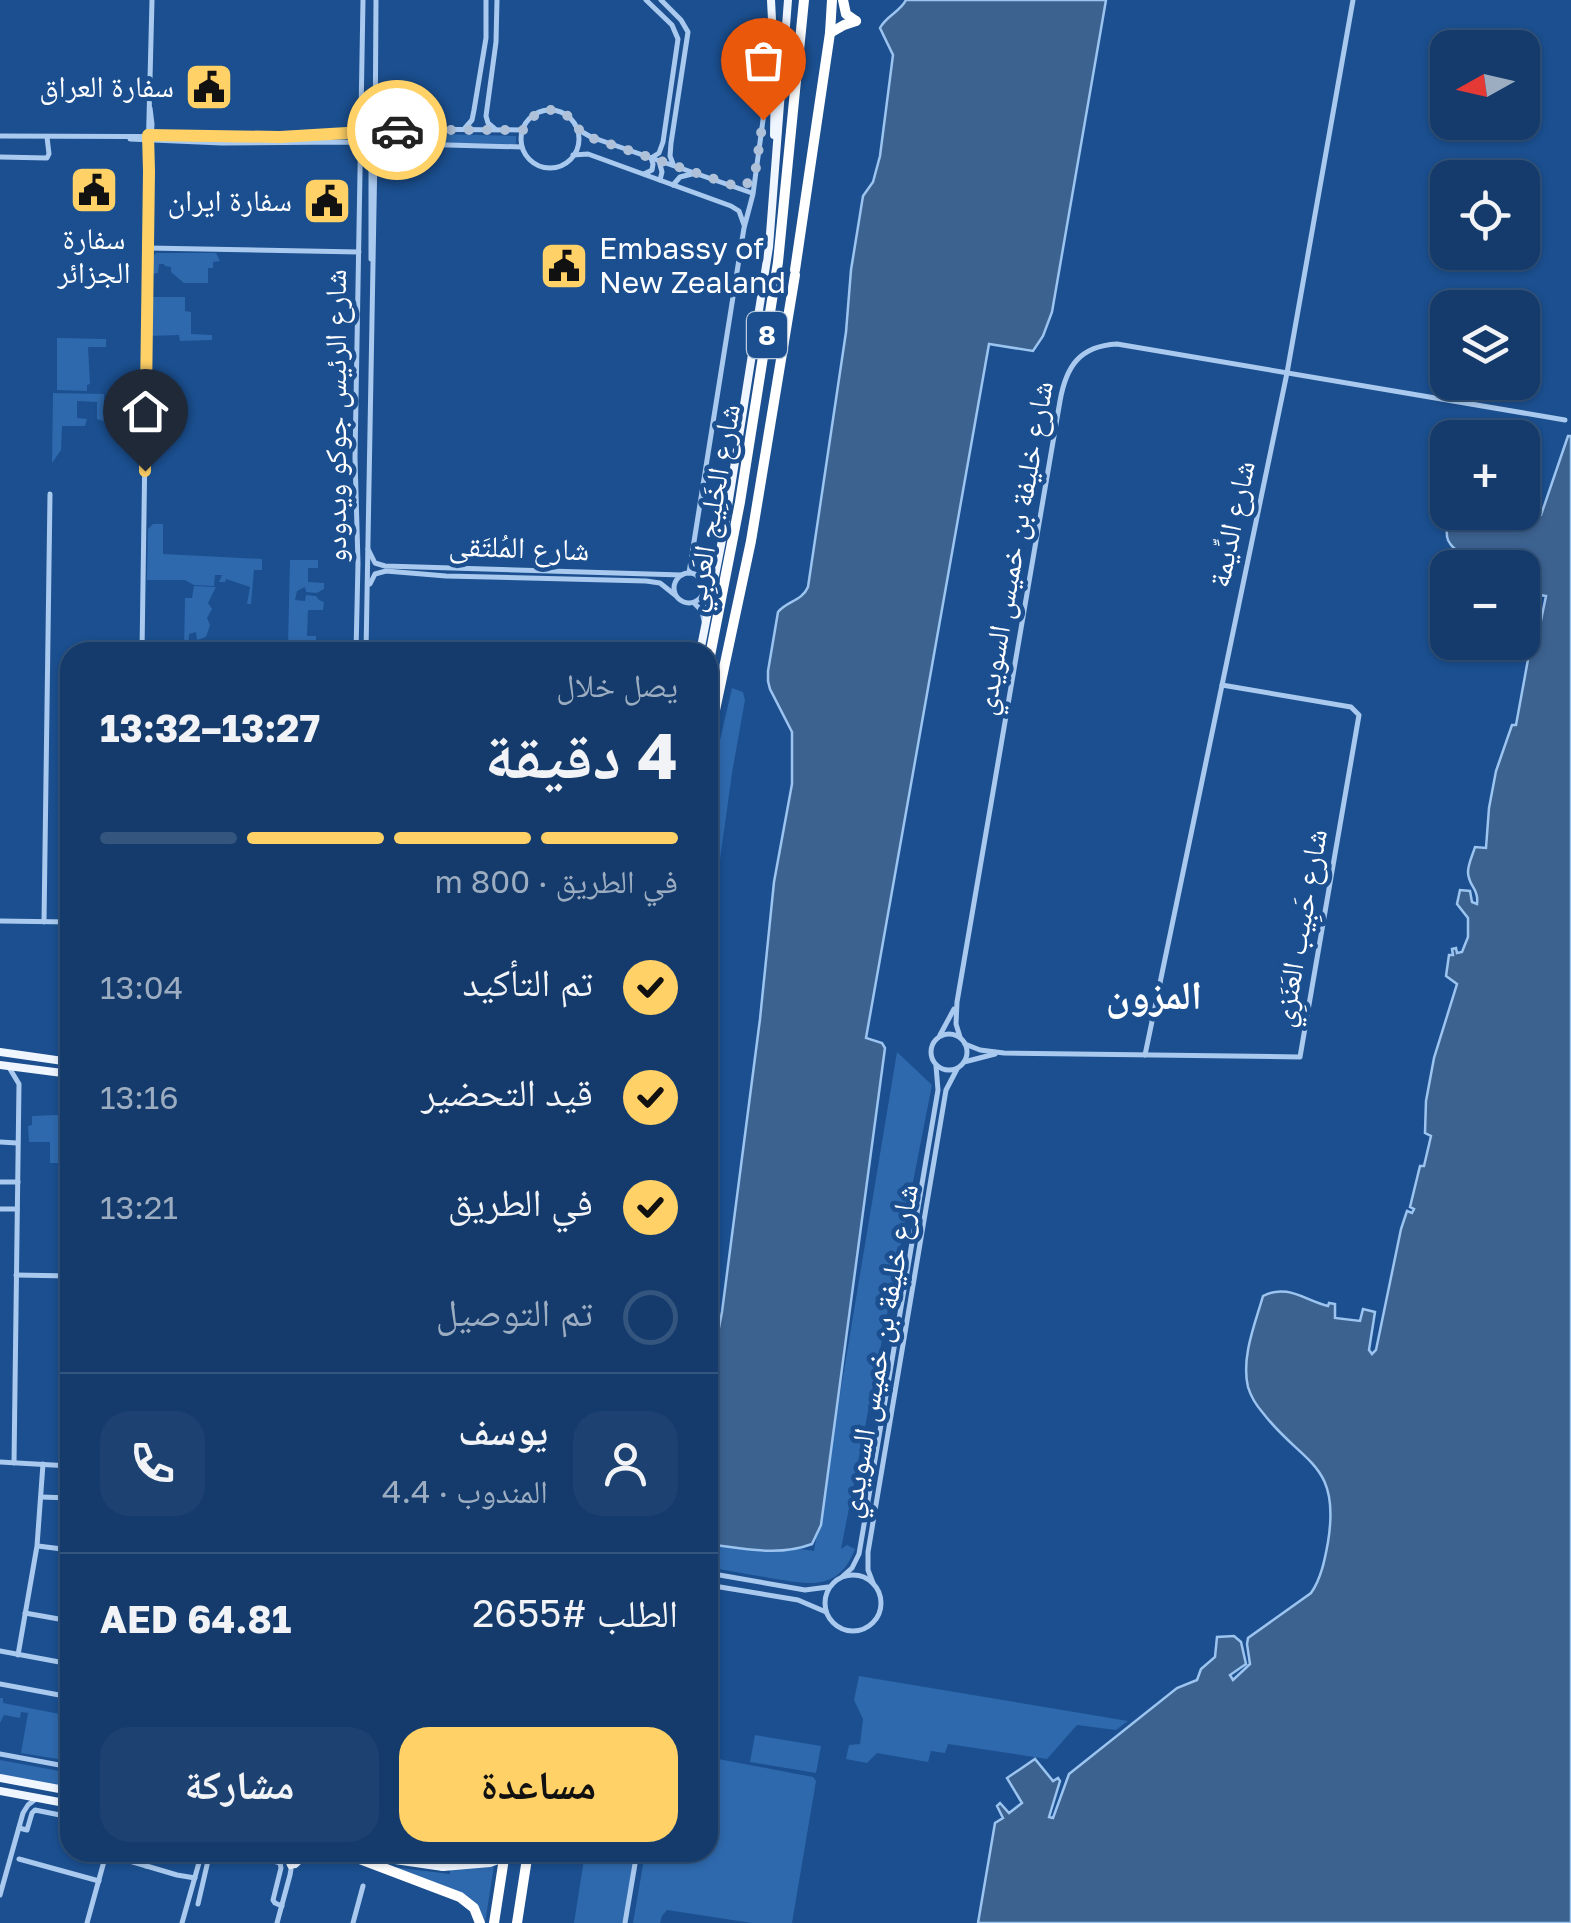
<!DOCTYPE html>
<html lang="ar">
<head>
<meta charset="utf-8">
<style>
	:root { --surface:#143b6b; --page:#1d4271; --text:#f1f3f6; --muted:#9dadc1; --line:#33557e; --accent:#ffd166 }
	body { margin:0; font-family:"Golos Text","Noto Naskh Arabic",sans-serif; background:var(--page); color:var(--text); direction:rtl; height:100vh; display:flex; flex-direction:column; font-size:38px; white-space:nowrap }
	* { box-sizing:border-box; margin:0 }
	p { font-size:32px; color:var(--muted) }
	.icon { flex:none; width:55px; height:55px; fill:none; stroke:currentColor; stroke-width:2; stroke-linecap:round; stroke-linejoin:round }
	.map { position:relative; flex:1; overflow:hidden; direction:ltr }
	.drawer { position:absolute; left:60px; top:642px; width:658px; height:1220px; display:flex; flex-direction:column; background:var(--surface); border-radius:30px; box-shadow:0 2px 8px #0004,0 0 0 2px var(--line); direction:rtl }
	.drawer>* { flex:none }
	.needle { width:65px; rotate:262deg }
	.buttons { position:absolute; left:1430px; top:30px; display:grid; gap:20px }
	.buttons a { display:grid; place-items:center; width:110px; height:110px; border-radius:20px; background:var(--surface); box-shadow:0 2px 8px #0004,0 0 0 2px var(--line); font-size:50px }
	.pin { position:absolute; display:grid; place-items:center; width:85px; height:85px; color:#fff; margin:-102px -42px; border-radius:50% 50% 50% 0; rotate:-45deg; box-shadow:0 0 10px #0007 }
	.pin .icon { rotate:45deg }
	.courier { position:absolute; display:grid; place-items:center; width:100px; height:100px; margin:-50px; border:8px solid #ffd166; border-radius:50%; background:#fff; color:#222; box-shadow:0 2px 12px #0007 }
	.overview em { font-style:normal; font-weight:700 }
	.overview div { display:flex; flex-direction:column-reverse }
	.overview { display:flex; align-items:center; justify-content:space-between; height:170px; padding:0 40px }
	h1 { font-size:65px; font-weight:700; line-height:75px }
	.bar { display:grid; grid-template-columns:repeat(4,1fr); gap:15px 10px; align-content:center; height:120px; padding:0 40px }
	.bar i { height:12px; border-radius:8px; background:var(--line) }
	.bar .on { background:var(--accent) }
	.bar p { grid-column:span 4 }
	.line { display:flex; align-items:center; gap:25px; padding:0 40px; border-top:2px solid var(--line) }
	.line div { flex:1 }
	.round { display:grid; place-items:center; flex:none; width:105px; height:105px; border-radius:30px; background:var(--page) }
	ol { padding:0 40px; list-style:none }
	li { display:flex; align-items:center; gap:30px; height:110px }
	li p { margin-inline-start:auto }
	li .icon { padding:10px; border-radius:50%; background:var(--accent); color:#111; stroke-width:4 }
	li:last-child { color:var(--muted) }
	li i { width:55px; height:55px; border:5px solid var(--line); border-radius:50% }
	.cta { display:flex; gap:20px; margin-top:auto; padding:20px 40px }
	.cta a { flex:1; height:115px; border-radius:30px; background:var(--accent); color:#111; font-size:40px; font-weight:700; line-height:115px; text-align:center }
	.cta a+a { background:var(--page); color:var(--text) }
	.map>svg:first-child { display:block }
</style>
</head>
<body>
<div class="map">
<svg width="1571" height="1923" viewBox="0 0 1571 1923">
	<rect width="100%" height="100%" fill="#1b4f8f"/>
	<g fill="#2e69ad">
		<polygon points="382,133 516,136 516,144 382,142"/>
		<polygon points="156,253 216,253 220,261 213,262 213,268 208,268 208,283 184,283 171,272 171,267 165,266 164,264 159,264 158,273 152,274 151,258"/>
		<polygon points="153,297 185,297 185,311 191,312 191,334 212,335 212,340 180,341 179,335 149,336 150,299"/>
		<polygon points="57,338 106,339 106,347 88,347 90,384 87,385 87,391 57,390"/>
		<polygon points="53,393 104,394 104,421 97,419 97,402 77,401 77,418 87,419 85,426 62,426 61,450 52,463"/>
		<polygon points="153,524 163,524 163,554 262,559 262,570 254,570 251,604 247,604 250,587 226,579 225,582 219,582 222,575 215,575 214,586 194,585 185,580 147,580 148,529"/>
		<polygon points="290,560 318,560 318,568 308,568 308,582 324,583 324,589 317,593 306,592 305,587 297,591 295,600 305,601 306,595 316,596 319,600 324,602 323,610 308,610 307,636 316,636 316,644 288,643"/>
		<polygon points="194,586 216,587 208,603 212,609 207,618 210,625 206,637 197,640 196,632 189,634 188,652 184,652 185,598 192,598"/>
		<polygon points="732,688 743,692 745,700 732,773 708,946 708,792"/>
		<path d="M897,1052L932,1085L841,1549L847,1545L855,1549C838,1593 807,1584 770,1578C749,1574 728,1571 708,1567V1534L814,1551Z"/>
		<polygon points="58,1115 64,1117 64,1154 58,1154 58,1163 50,1163 50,1142 29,1142 28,1126 32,1125 32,1116"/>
		<polygon points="859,1676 1128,1721 1116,1730 1077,1725 1047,1759 948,1744 945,1753 931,1751 928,1762 877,1753 867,1763 846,1759 849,1745 860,1744 863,1719 854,1700"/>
		<polygon points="0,1698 3,1698 3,1703 70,1716 70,1726 62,1725 60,1736 70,1738 70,1741 63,1741 61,1751 70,1753 70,1761 21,1753 28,1713 21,1712 20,1718 4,1715 0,1723"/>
		<polygon points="755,1735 821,1746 816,1773 750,1762"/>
		<polygon points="708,1757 813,1777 816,1781 792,1923 752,1923 667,1910 662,1916 660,1923 633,1923 645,1853 708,1852"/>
		<polygon points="0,1760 70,1773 70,1788 0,1775"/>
		<polygon points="419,1853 496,1853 485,1923 483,1923 477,1907 393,1867 450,1874 450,1856"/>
		<polygon points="585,1853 635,1853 624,1923 574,1923"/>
	</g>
	<g fill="#3c6290" stroke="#9cc4f0" stroke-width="2.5">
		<path d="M906,0H1106L1052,312L1043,336L1033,351L989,344L866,1038L882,1043L885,1048L821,1525L812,1544C778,1557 742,1548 708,1544V1360L717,1338L722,1312L760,1019L774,882L792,784V732L770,689L768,681V671L778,612C787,601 802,601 808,587L846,332L851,270L863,196L873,182L880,156L893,55L880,28C886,16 900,12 906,0Z"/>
		<path d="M1568,436H1571V1923H978L995,1823L1003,1818L997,1806L1000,1803L1009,1813L1022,1803L1007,1778L1035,1759L1053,1781L1058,1778L1060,1781L1049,1817L1053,1818L1069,1774L1177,1688L1197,1680L1201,1669L1215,1657L1217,1637L1234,1636L1241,1642L1246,1664L1230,1675L1233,1680L1250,1664L1247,1644L1248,1638L1311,1593C1321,1579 1325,1559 1328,1542C1341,1462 1302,1464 1263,1413C1256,1405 1251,1397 1248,1387C1241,1357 1255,1324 1263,1296C1287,1283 1306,1301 1328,1306L1329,1303L1335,1304V1318L1360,1321L1363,1309L1375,1312L1369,1350L1372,1354L1376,1350L1401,1229L1407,1211L1412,1213L1414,1209L1410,1207L1420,1166H1424L1431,1136L1425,1133L1426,1101L1434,1058L1457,984L1446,976L1449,955H1453L1452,949L1456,948L1457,953L1462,952L1468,937V918L1457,904L1460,890L1470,891L1472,902L1477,904C1479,888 1468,886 1468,872C1468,864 1473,854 1475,847L1486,848L1489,808L1496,771L1512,725H1516L1529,654H1534L1546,596L1540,595V592L1530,587L1534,566L1529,556L1494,551L1469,559C1447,545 1441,539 1452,512H1519L1536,516L1541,515Z"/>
	</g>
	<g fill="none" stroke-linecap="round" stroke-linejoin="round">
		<g stroke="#a9c9ee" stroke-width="5">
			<polyline points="661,0 681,20 688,32 671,143 670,156 673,164"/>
			<polyline points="376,109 383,121 397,127"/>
			<circle cx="550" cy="139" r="29"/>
			<polyline points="465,128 472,120 474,110 486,38 486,0"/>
			<polyline points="495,129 488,123 486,116 496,42 497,0"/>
			<polyline points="577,129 591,137 752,193"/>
			<polyline points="364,133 371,143 371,259"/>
			<polyline points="0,136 280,137 405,129 523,130"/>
			<polyline points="130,139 222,143 341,142 522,147"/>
			<polyline points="573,155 588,154 731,206 739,211 744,225"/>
			<polyline points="0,157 47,158 49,154 47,137"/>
			<polyline points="148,157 152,0"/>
			<polyline points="659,161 662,172 660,180"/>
			<polyline points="377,163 387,151 399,146"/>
			<polyline points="644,174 652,170 653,164 651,158 659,153 663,142 678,39 672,25 646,0"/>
			<polyline points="673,185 680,177 692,174"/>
			<polyline points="148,248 359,252"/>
			<polyline points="368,549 375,563 385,566 682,575"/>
			<circle cx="689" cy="588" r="15"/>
			<polyline points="689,573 744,228 753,194 763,120 769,23"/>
			<polyline points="697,576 709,567 717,552"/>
			<polyline points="370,584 375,574 386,571 446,576 646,581 660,583 675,595"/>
			<polyline points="694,603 702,611 704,621"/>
			<polyline points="142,652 149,171 152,124 150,108"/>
			<polyline points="356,652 358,563 355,458 363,0"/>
			<polyline points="366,652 375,153 376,0"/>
			<polyline points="0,921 70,922"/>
			<polyline points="44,922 50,494"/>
			<circle cx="949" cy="1052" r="18"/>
			<polyline points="940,1035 954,1009"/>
			<path d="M960,1037L956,1024L957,1002L1060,401C1066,367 1079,346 1117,344L1565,420"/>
			<polyline points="965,1044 980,1050 1004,1053 1300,1057 1359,715 1351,707 1222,685"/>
			<polyline points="1145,1055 1287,373 1353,0"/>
			<polyline points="964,1062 995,1054"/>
			<polyline points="10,1069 19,1084 14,1463"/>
			<polyline points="0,1142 17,1143"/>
			<polyline points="0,1182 18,1182"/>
			<polyline points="0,1209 17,1209"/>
			<polyline points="16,1275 70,1276"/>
			<polyline points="0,1462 70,1466"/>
			<polyline points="69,1466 70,1420"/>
			<polyline points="41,1497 70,1498"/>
			<polyline points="38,1546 70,1550"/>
			<polyline points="708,1573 805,1590 828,1587"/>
			<circle cx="853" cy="1603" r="28"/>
			<polyline points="843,1576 852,1568 859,1554 938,1090 936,1066"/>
			<polyline points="873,1583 868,1570 868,1552 946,1090 957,1069"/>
			<polyline points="708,1585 798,1600 826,1612"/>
			<polyline points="25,1613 70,1621"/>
			<polyline points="0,1651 70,1664"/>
			<polyline points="18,1655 37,1546 43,1464"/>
			<polyline points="0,1684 70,1697"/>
			<polyline points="0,1754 70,1767"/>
			<polyline points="19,1828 27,1830 32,1813 35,1810 70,1817"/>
			<polyline points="246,1852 280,1863 281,1868 273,1900 275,1903 282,1906"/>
			<polyline points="106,1854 177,1875 195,1878"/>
			<polyline points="19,1859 99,1881"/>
			<polyline points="146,1866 150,1852"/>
			<polyline points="0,1895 23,1813 28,1805 37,1798"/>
			<polyline points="198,1904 210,1852"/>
			<polyline points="87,1923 106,1854"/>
			<polyline points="182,1923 202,1852"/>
			<polyline points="277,1923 290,1875 294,1852"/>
			<polyline points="353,1923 363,1886"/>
			<polyline points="625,1923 637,1852"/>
		</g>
		<g stroke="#f0f6ff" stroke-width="8">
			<polyline points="771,0 775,79 774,135"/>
			<polyline points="700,652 725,525 769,247 788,0"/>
			<polyline points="0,1052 70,1062"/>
			<polyline points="0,1065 70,1074"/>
			<polyline points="0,1778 70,1791"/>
			<polyline points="0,1791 70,1804"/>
			<polyline points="286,1852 291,1865"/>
			<polyline points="404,1852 459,1859 494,1852"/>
			<polyline points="361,1855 443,1867"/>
			<polyline points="295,1864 308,1852"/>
		</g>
		<g stroke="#fff" stroke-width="10">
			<polyline points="843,0 846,14 856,21"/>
			<polyline points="830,33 844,25 856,21"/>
			<polyline points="795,270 830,33 832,0"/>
			<polyline points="708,666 740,502 778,262 804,0"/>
			<polyline points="708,743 751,541 795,275"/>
			<polyline points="344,1853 460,1897 474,1908 480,1923"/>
			<polyline points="494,1923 505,1852"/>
			<polyline points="517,1923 528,1852"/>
		</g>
		<polyline stroke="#f0f6ff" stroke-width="8" points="443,1867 490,1863 520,1852"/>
	</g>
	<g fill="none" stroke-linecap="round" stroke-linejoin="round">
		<path stroke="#afc1d8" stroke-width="10" stroke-dasharray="0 18" d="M397,130H523C531,112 553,102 570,118C576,125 578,130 586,136L738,187L748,183L755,174L763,120"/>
		<polyline stroke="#ffd166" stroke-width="12" points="145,471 149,171 148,135 280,137 397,130"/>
	</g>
	<defs>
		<g id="civic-square" transform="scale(2.5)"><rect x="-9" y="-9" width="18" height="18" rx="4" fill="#ffd166" stroke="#1b4f8f"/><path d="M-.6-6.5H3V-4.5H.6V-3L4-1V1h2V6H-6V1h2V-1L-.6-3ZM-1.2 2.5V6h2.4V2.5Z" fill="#111"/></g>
	</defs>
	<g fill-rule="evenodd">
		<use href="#civic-square" x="209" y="87"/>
		<use href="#civic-square" x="94" y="190"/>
		<use href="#civic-square" x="327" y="201"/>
		<use href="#civic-square" x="564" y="266"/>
	</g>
	<g text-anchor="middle" stroke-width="9" stroke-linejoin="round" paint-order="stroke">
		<rect fill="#1b4f8f" stroke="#bbcadd" stroke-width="2.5" x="747" y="312" width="40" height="46" rx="8"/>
		<g font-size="28" font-weight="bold" fill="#fff">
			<text x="767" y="345">8</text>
		</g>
		<g font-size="30" fill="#fff" stroke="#1b4f8f" text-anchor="end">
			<text x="174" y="97">سفارة العراق</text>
			<text x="292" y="211">سفارة ايران</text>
			<text x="94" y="249" text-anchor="middle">سفارة<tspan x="94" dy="34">الجزائر</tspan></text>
			<text x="599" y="259" text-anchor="start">Embassy of<tspan x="599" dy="34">New Zealand</tspan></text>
		</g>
		<g font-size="30" fill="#fff" stroke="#1b4f8f">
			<text transform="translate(336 416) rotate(-90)" y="10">شارع الرئيس جوكو ويدودو</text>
			<text transform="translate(712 508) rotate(-80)" y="10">شارع الخَلِيج العَربِي</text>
			<text transform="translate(1232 524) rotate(-78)" y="10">شارع الدِّيمة</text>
			<text transform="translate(519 548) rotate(2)" y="10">شارع المُلتَقى</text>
			<text transform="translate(1014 548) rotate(-80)" y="10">شارع خليفة بن خميس السويدي</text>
			<text transform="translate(1300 928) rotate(-80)" y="10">شارع حَبِيب العَنَزِي</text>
			<text transform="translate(879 1351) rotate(-80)" y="10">شارع خليفة بن خميس السويدي</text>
		</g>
		<g font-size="40" font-weight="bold" fill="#fff" stroke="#1b4f8f">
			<text x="1154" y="1009">المزون</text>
		</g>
	</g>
</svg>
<div class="buttons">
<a><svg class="needle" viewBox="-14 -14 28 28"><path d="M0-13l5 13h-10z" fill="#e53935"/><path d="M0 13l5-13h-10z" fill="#9dadc1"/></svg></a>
<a><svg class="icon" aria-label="locate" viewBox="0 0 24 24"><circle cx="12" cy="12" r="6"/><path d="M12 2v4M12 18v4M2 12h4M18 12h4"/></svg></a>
<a><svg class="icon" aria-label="layers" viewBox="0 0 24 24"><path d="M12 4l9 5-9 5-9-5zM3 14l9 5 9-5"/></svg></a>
<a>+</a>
<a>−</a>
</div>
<div class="pin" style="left:763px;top:120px;background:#ea580c"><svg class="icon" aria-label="bag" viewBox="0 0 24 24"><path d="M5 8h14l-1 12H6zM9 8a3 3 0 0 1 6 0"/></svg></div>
<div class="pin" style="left:145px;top:471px;background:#1f2937"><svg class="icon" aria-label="home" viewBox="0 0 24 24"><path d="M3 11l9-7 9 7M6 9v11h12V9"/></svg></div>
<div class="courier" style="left:397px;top:130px"><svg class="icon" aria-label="car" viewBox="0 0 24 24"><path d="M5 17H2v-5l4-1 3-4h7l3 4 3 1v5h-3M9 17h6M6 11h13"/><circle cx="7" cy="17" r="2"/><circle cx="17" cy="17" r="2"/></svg></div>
<section class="drawer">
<div class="overview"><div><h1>4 دقيقة</h1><p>يصل خلال</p></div><em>13:27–13:32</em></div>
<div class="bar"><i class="on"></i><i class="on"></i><i class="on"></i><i></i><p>في الطريق · 800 m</p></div>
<ol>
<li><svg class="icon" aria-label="check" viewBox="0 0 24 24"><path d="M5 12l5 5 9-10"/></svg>تم التأكيد<p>13:04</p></li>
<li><svg class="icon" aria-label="check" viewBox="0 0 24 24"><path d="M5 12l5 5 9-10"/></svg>قيد التحضير<p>13:16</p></li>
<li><svg class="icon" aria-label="check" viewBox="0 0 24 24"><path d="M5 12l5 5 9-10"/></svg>في الطريق<p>13:21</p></li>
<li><i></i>تم التوصيل</li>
</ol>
<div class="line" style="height:180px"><a class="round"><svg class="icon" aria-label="person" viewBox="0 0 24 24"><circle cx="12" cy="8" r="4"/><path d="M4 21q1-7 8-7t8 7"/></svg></a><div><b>يوسف</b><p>المندوب · 4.4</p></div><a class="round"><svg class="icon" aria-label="phone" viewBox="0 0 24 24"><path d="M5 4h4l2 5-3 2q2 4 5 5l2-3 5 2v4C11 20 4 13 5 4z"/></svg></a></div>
<div class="line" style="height:130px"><div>الطلب #2655</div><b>AED 64.81</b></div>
<div class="cta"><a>مساعدة</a><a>مشاركة</a></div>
</section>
</div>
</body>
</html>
